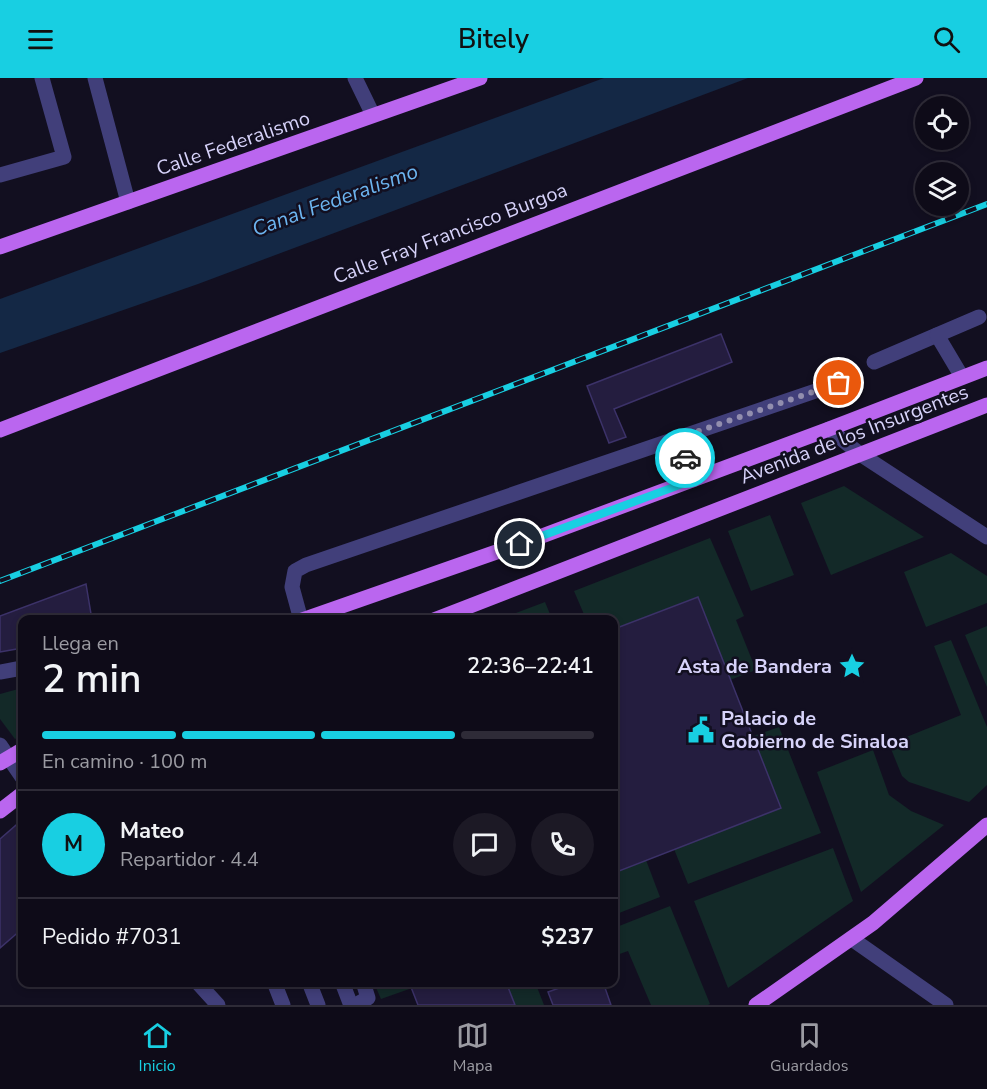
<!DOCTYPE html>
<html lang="es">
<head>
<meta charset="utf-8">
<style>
	:root { --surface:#0e0b18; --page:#1c1925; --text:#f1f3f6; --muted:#9b9ba2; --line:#2e2b37; --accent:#18cfe2 }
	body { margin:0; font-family:"Nunito Sans",sans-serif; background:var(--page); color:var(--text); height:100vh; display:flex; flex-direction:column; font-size:22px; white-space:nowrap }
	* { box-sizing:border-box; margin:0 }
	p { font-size:20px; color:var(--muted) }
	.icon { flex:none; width:33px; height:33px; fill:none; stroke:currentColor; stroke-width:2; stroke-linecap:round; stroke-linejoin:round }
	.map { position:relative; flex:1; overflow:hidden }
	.side { position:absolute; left:18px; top:537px; width:600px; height:372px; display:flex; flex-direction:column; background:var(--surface); border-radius:12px; box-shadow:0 3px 9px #0003,0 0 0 2px var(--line) }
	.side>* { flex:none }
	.tools { position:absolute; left:915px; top:18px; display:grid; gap:12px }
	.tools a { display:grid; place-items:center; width:54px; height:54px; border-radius:50%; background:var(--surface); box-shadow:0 3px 9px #0003,0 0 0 2px var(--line); font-size:30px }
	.pin { position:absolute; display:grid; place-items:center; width:51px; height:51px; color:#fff; margin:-26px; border:3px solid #fff; border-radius:50%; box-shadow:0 2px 6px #0007 }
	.courier { position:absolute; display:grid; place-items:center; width:60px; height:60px; margin:-30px; border:4px solid #18cfe2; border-radius:50%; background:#fff; color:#222; box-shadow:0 2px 8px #0007 }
	.summary em { font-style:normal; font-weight:600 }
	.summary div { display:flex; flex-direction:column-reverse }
	.summary { display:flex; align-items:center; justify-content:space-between; height:102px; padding:0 24px }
	h1 { font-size:39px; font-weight:600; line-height:45px }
	.bar { display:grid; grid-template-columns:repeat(4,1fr); gap:9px 6px; align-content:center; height:72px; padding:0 24px }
	.bar i { height:8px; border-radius:4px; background:var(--line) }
	.bar .current { background:var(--accent) }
	.bar p { grid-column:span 4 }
	.line { display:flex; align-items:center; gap:15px; padding:0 24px; border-top:2px solid var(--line) }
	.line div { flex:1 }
	.round { display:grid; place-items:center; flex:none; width:63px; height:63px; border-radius:32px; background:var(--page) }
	header { display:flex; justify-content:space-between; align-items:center; height:78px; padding:0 24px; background:var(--accent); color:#111; font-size:27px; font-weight:600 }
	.dock { display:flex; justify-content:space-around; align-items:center; height:84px; border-top:2px solid var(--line); background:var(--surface); font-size:16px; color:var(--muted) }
	.dock a { display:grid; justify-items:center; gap:3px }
	.dock .current { color:var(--accent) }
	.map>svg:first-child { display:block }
</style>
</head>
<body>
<header><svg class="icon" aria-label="menu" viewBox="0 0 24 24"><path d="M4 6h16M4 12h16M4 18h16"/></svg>Bitely<svg class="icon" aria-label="search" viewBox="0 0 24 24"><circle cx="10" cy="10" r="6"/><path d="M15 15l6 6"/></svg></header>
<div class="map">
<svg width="987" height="927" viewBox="0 0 987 927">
	<rect width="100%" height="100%" fill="#120f20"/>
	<g fill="#132928">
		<polygon points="844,408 924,459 831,497 801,425"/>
		<polygon points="770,437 794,497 751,513 728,453"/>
		<polygon points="710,460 744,538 736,542 756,592 730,602 697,519 614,551 614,542 586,541 574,513"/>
		<polygon points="951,475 987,498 987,525 926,549 904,494"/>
		<polygon points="545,524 552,541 500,541"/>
		<polygon points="987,548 987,609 965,557"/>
		<polygon points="951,562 987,649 987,707 969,724 909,704 902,698 889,666 961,637 934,568"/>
		<polygon points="22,610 22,657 15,661 0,641 0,616"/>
		<polygon points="779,649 821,755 688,806 674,771 753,658"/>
		<polygon points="873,672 889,717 911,733 944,747 861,814 817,694"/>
		<polygon points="833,770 853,823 728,910 694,823"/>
		<polygon points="646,782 660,819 614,837 614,795"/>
		<polygon points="670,828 710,926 708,927 651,927 628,873 614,878 614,850"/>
		<polygon points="374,905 409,905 412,910 381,921"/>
		<polygon points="506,905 548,905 537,909 544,927 515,927"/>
	</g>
	<polygon fill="#142845" points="604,0 748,0 198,206 0,275 0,221"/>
	<g fill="#241d3f" stroke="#3c3269" stroke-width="1.5">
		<polygon points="721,256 732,284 614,331 626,359 609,365 587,308"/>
		<polygon points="86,506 92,542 22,542 22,570 0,574 0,538"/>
		<polygon points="698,519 781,730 614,795 614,551"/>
		<polygon points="22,742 22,851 0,870 0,761"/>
		<polygon points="409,904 506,904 515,927 418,927"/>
		<polygon points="576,904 603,904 611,927 553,927 548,914"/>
	</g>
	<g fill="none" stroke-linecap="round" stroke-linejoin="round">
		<g stroke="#413f7a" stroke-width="15">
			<polyline points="95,0 128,124"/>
			<polyline points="355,0 373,37"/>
			<polyline points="0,97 64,79 42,0"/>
			<polyline points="874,284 937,257"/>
			<polyline points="962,299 937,257 979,239"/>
			<polyline points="829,351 860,376 987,459"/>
			<polyline points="678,360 693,402"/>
			<polyline points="301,542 292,509 295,493 306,487 839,305"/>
			<polyline points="0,594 22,590"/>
			<polyline points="0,667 22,699"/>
			<polyline points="852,861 946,927"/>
			<polyline points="197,904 218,927"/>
			<polyline points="274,904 283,927"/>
			<polyline points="309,904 318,927"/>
			<polyline points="342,904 350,925 353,927"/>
			<polyline points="355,927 368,920 363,904"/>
		</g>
		<g stroke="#ba66ef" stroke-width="15">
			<polyline points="0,169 480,0"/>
			<polyline points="0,352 916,0"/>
			<polyline points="302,542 542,458 829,351 987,290"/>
			<polyline points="434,542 987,327"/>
			<polyline points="0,685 22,672"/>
			<polyline points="0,733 22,716"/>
			<polyline points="756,927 873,845 987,747"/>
		</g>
		<g stroke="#18cfe2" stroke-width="6">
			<polyline id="rail" points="0,503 987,126"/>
		</g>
		<use href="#rail" stroke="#120f20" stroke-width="4" stroke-dasharray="11" stroke-linecap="butt"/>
	</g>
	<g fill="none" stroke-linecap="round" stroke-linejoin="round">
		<polyline stroke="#928eae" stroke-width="6" stroke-dasharray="0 10.8" points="685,380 678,360 839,305"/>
		<polyline stroke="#18cfe2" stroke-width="8" points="520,466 693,402 685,380"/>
	</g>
	<defs>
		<g id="sight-bare" transform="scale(2.07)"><path d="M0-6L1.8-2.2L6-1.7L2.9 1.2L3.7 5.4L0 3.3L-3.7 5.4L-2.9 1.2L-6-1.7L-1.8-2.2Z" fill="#18cfe2" stroke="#120f20" stroke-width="2.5" paint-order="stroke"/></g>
		<g id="civic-bare" transform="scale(2.07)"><path d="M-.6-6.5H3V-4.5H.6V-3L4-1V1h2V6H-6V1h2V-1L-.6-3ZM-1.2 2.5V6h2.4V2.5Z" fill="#18cfe2" stroke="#120f20" stroke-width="2.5" paint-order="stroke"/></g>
	</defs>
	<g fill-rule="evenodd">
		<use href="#sight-bare" x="852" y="588"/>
		<use href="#civic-bare" x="701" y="652"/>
	</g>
	<g text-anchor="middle" stroke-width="5" stroke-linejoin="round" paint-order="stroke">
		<g font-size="20" fill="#d7d3fa" stroke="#120f20">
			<text transform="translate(233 65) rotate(-19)" y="7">Calle Federalismo</text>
			<text transform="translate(450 155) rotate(-21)" y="7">Calle Fray Francisco Burgoa</text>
			<text transform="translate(854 356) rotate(-21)" y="7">Avenida de los Insurgentes</text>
		</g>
		<g font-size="20" font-weight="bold" fill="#d7d3fa" stroke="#120f20" text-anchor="end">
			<text x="832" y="595">Asta de Bandera</text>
			<text x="721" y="647" text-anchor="start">Palacio de<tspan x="721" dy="23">Gobierno de Sinaloa</tspan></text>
		</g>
		<g font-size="21" font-style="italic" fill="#6cb4ef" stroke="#120f20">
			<text transform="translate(335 122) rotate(-20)" y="7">Canal Federalismo</text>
		</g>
	</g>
</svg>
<div class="tools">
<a><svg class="icon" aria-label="locate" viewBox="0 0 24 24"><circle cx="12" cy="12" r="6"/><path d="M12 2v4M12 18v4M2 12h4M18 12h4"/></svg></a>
<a><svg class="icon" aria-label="layers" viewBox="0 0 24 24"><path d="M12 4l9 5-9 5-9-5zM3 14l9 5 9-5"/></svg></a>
</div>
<div class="pin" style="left:839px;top:305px;background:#ea580c"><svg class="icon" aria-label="bag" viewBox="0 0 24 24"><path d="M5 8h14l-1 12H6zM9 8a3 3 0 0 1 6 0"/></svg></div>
<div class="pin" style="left:520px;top:466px;background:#1f2937"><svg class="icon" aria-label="home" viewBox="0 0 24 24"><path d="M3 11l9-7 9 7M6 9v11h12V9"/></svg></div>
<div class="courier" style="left:685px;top:380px"><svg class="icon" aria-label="car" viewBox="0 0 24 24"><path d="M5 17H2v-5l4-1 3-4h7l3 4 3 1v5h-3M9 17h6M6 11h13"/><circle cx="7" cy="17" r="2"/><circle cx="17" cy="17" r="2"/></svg></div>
<section class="side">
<div class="summary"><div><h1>2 min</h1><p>Llega en</p></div><em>22:36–22:41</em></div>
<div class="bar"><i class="current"></i><i class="current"></i><i class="current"></i><i></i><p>En camino · 100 m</p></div>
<div class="line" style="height:108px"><b class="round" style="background:var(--accent);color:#111">M</b><div><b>Mateo</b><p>Repartidor · 4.4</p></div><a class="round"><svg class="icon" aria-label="chat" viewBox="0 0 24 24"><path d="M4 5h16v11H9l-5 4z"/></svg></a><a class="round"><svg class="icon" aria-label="phone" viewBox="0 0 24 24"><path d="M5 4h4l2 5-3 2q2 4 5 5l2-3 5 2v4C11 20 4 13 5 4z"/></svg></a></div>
<div class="line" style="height:78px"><div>Pedido #7031</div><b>$237</b></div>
</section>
</div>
<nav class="dock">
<a class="current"><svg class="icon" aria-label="home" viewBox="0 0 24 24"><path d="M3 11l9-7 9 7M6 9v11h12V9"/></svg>Inicio</a>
<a><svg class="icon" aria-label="map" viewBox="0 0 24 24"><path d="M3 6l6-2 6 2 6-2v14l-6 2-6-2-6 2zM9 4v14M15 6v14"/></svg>Mapa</a>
<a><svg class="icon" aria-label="saved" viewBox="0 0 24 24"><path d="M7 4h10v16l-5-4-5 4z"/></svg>Guardados</a>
</nav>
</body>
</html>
